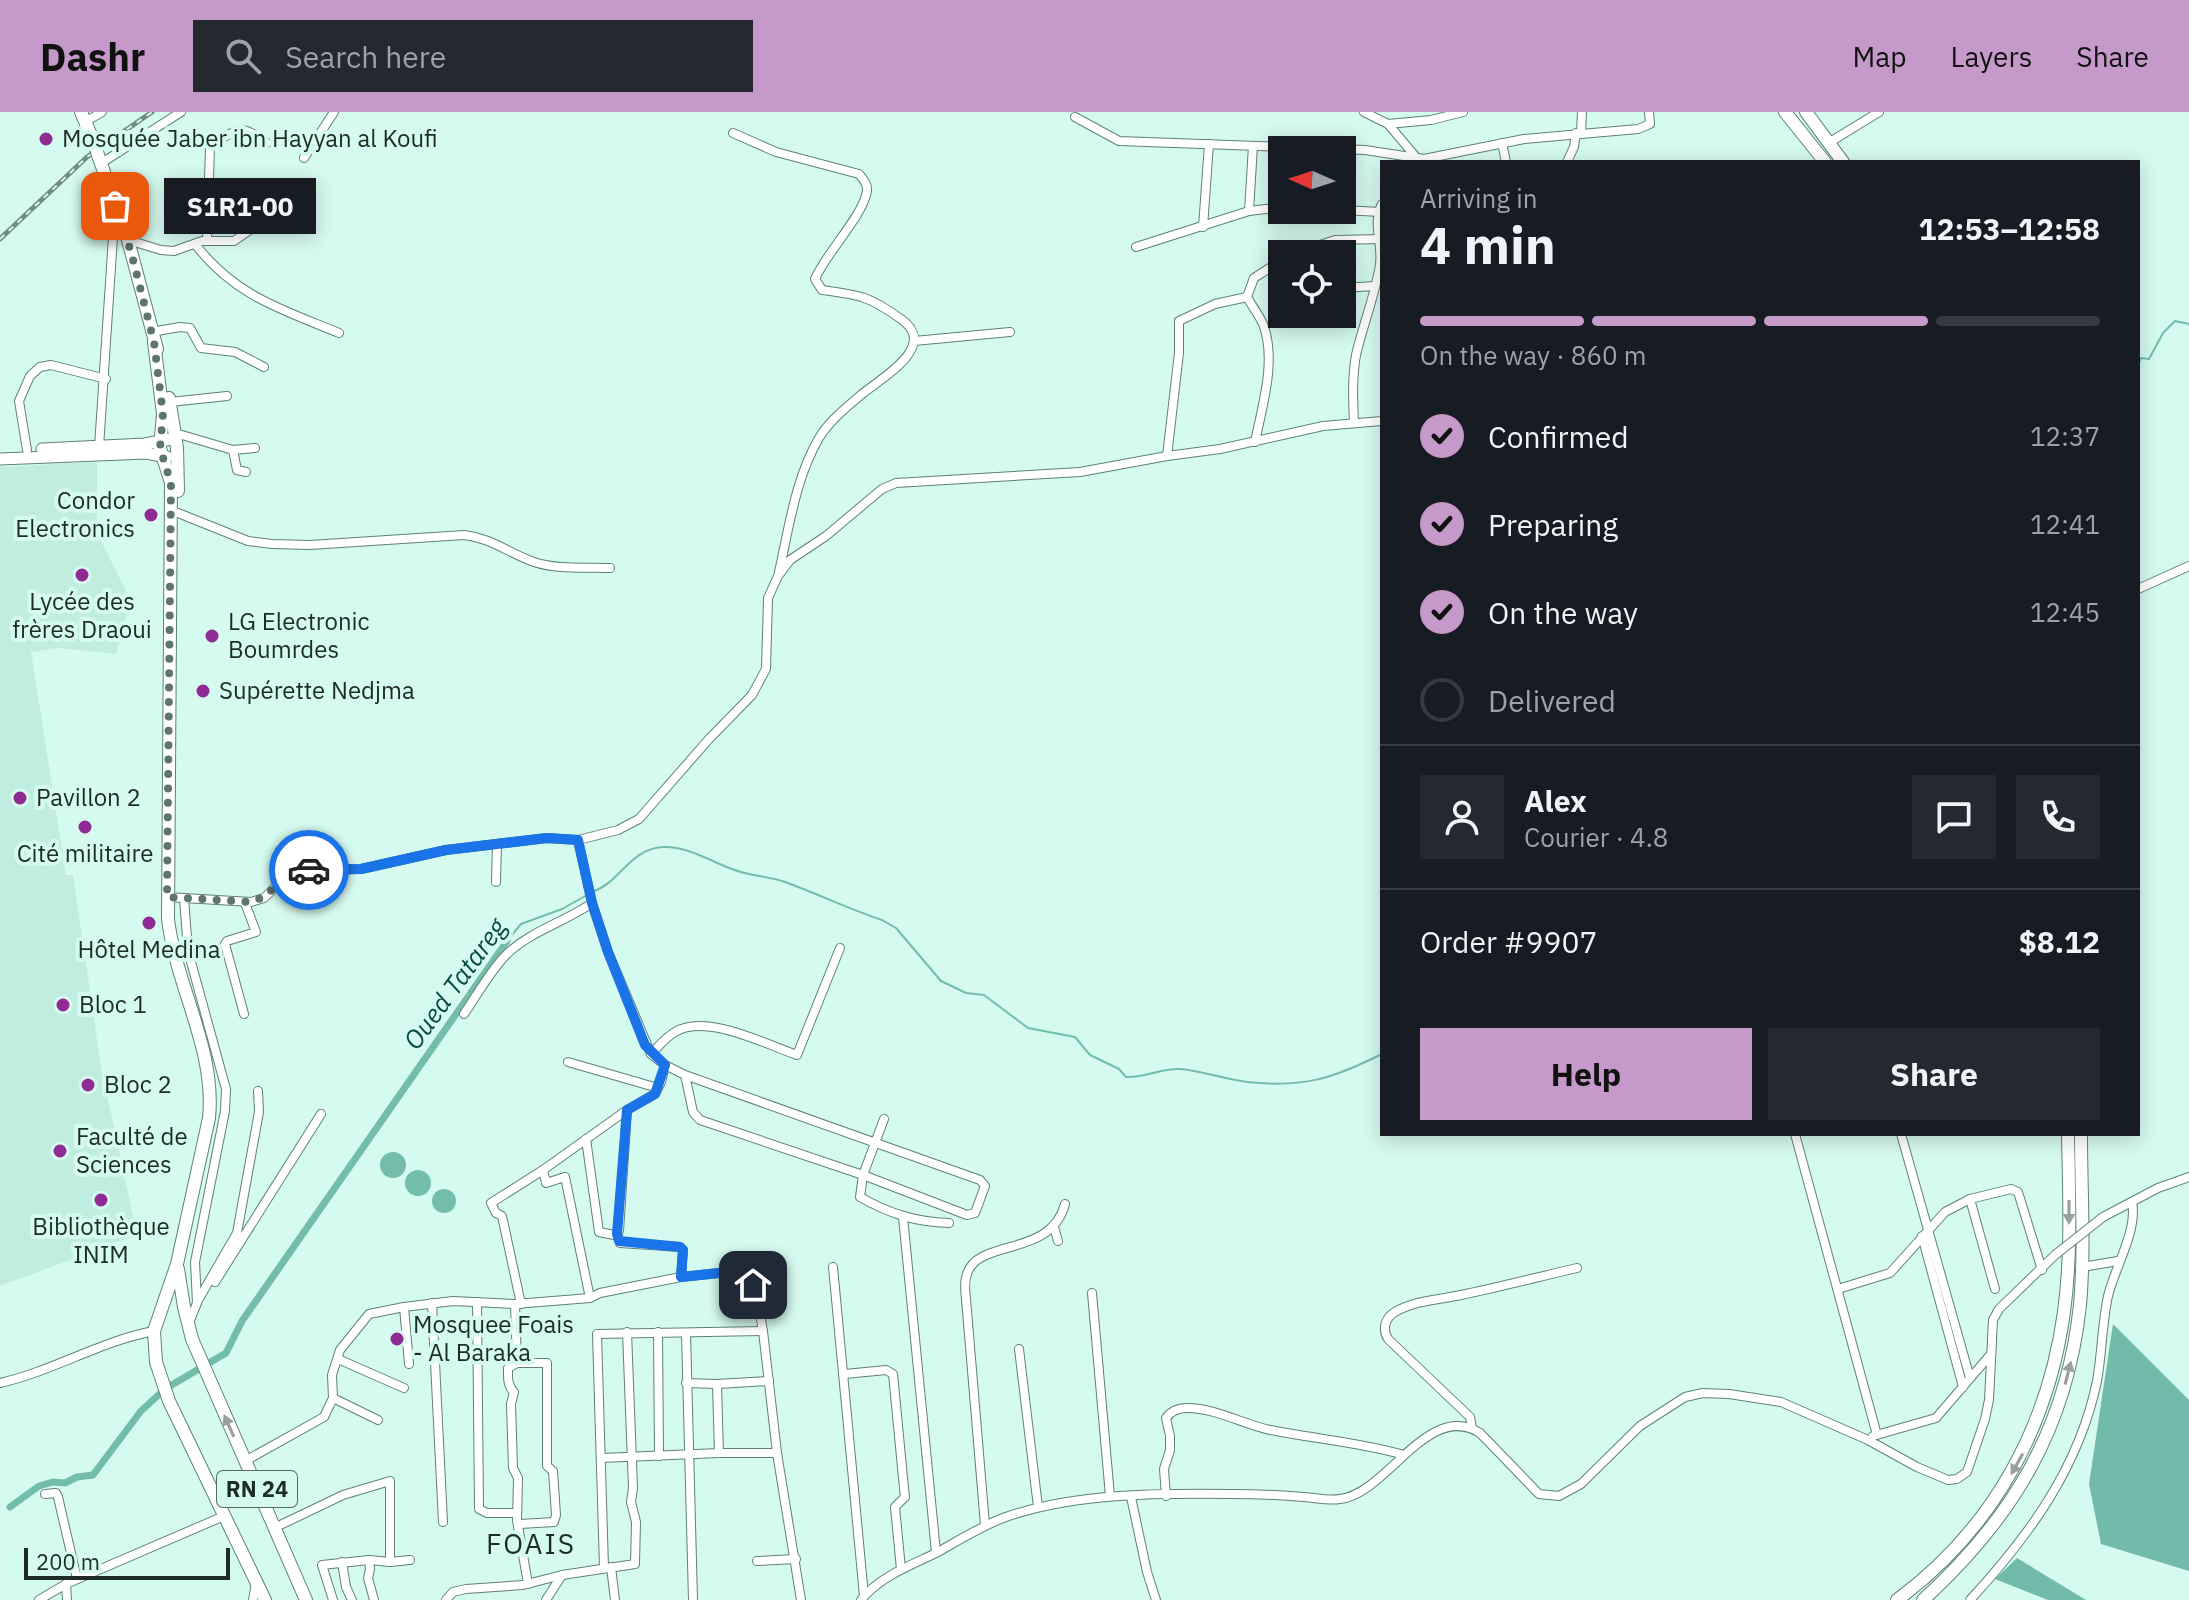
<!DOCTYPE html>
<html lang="en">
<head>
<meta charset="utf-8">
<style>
	:root { --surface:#171b24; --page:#242831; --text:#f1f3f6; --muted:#9ea1a6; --line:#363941; --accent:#c599c9 }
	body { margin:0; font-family:"IBM Plex Sans",sans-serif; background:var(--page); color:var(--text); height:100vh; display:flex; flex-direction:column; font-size:30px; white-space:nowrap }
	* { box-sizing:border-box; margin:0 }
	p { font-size:26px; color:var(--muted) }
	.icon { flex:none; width:44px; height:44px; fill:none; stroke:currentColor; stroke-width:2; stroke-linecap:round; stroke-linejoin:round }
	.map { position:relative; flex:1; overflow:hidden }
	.sheet { position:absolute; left:1380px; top:48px; width:760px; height:976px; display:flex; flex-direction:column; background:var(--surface); border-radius:0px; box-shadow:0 4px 20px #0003 }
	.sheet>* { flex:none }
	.needle { width:52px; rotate:273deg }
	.buttons { position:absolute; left:1268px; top:24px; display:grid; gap:16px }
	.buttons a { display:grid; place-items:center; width:88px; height:88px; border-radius:0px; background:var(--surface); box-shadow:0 4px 20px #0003; font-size:40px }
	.scale { position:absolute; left:24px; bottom:20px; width:206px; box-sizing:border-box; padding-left:8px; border:4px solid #1e2c28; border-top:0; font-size:22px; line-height:28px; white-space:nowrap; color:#1e2c28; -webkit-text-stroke:6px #d5faef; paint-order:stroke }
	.pin { position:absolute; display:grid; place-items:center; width:68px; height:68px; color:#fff; margin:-34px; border-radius:16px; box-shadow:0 4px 12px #0006 }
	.courier { position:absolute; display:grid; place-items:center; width:80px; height:80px; margin:-40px; border:6px solid #1a73e8; border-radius:50%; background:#fff; color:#222; box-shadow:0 2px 10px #0007 }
	.bubble { position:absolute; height:56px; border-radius:0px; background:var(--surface); box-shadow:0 4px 20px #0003; font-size:26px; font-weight:700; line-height:56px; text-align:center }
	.head em { font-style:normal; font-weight:700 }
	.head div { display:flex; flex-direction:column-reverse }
	.head { display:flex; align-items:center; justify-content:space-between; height:136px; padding:0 40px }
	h1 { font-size:52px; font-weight:700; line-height:60px }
	.bar { display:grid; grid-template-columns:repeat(4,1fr); gap:12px 8px; align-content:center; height:96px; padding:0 40px }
	.bar i { height:10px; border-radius:6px; background:var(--line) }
	.bar .selected { background:var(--accent) }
	.bar p { grid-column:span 4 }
	.line { display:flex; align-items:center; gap:20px; padding:0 40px; border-top:2px solid var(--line) }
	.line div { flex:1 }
	.round { display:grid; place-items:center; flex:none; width:84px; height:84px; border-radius:0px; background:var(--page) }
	ol { padding:0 40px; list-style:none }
	li { display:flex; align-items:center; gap:24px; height:88px }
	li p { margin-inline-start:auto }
	li .icon { padding:8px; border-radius:50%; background:var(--accent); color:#111; stroke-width:4 }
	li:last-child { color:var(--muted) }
	li i { width:44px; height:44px; border:4px solid var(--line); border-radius:50% }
	.button { display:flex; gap:16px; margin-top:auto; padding:16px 40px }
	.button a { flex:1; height:92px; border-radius:0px; background:var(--accent); color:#111; font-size:32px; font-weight:700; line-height:92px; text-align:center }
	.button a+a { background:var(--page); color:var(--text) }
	header { display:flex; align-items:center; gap:48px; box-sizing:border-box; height:112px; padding:0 40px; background:var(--accent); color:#111 }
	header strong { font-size:38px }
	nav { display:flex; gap:44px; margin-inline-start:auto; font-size:28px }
	.search { width:560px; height:72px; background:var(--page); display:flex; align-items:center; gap:20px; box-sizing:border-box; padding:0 28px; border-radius:0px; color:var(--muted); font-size:30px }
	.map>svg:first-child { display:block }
</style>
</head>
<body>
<header>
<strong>Dashr</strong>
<div class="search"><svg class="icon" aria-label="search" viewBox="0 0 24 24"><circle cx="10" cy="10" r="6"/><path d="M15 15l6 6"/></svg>Search here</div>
<nav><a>Map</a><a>Layers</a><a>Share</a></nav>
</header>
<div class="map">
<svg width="2189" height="1488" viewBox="0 0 2189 1488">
	<rect width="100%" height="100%" fill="#d5faef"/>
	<polygon fill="#c0ede0" points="97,350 97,421 131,489 116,542 58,536 31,540 66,763 73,763 101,955 137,1123 0,1174 0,355"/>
	<g fill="#72bbaa">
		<polygon points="2113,1212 2189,1288 2189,1459 2101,1432 2089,1372"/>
		<polygon points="2017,1446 2086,1488 2048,1488 1995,1467"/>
	</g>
	<g fill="#74bdab">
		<circle cx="393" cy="1053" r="13"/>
		<circle cx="418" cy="1071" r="13"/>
		<circle cx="444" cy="1089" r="12"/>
	</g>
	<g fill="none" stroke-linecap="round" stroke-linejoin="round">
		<g stroke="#74bdab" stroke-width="2">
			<polyline points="2138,253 2141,246 2149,247 2163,221 2175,209 2189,212"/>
			<path d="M592,780C620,771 629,737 663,735C687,734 710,749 732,757C749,764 768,764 785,770C818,782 849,797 882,808L896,816L941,869L966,881L984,883L1028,916L1075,925L1090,943L1119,957L1126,965C1145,966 1161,956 1180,957C1203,959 1224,967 1247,970C1303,976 1332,967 1382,942"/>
			<polyline points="507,829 521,812 562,797 587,783"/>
		</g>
		<polyline stroke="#74bdab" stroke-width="7" points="10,1395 39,1374 53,1370 65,1371 77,1365 93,1363 141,1299 165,1277 226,1241 242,1209 507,829"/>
		<g stroke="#5f8178" stroke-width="10">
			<g id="minor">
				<polyline points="1364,0 1388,12 1416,45"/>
				<polyline points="1075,5 1119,29 1365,38 1424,47 1524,27 1638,17 1650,12 1649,0"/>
				<polyline points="90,7 102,0"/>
				<polyline points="1388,12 1431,8 1463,0"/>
				<path d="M733,21L776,40L859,62C863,67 868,72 867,79C863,104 826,141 815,167L822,178C860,183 869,184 901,207C939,234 883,265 862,282C848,294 829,309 819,326C796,365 789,415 779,460"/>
				<polyline points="1581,21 1582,0"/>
				<polyline points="1830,30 1879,0"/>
				<polyline points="1502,31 1506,50"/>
				<polyline points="304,46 334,0"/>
				<polyline points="1567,50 1574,35 1576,21"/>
				<polyline points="100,52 181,0"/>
				<polyline points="1342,98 1381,100"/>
				<polyline points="1249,99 1253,34"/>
				<polyline points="1203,115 1209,32"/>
				<polyline points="128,128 161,138 174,139 202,129 234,129 257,113"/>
				<path d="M207,128L210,35L212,31C241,17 240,11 267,31"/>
				<path d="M195,132C235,184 281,197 339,221"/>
				<polyline points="1136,135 1249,99 1282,95"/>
				<polyline points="1294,142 1335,128 1382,127"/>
				<polyline points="1342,176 1375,174"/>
				<path d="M1247,185C1252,194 1259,203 1263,212C1277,248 1262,295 1255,330"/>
				<polyline points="151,220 180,215 190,216 201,236 235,240 264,255"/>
				<polyline points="914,229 1010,220"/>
				<polyline points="170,290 227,284"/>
				<path d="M1354,311C1353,288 1352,266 1356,243C1363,213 1375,183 1380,153C1383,132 1372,111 1382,92"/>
				<polyline points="175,321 233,338 255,336"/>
				<polyline points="99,335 113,125 124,116"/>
				<polyline points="27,338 19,289 30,264 40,255 51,253 106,267"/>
				<polyline points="233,338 237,358 246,360"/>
				<polyline points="1167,344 1179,241 1179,209 1215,192 1247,185 1254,166 1282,148"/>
				<path d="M178,401L248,429L272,432L310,433L464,423C492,426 508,441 534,450C558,458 585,455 610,456"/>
				<polyline points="2138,477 2189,454"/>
				<polyline points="578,728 592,791 608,840 651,942 665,953 685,963 980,1068 985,1074 975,1101 967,1103 863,1063 700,1008 693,1000 685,963"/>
				<polyline points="496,770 497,733"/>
				<polyline points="167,785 251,790 264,786 289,762 301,758 361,757 446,738 547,726 578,728 618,718 639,707 709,627 752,583 766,557 768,486 778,464 790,448 826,424 882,377 896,371 1080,360 1167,344 1220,337 1323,314 1382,309"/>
				<polyline points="184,786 188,839 226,977 225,999 195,1150 197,1191 188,1213"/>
				<polyline points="244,902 225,832 227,829 256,820 245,791"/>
				<path d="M464,902C477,883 489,861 505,844C528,820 565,810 592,791"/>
				<path d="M651,942C658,935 666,925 675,920C706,901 765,932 797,943L840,836"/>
				<polyline points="568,950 658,976"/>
				<path d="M884,1007L863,1063L860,1085C888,1101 915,1110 949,1111"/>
				<polyline points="1795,1022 1877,1323"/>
				<polyline points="1901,1022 1970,1266"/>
				<polyline points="586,1027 599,1120 614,1123 619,1119 627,998"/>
				<polyline points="1970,1087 1995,1177"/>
				<polyline points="903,1105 936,1440"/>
				<polyline points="2103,1105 2158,1076 2189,1065"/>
				<polyline points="1054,1115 1058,1129"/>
				<polyline points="617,1122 620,1131 680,1135 683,1138 681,1165"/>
				<polyline points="1922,1124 1963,1275"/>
				<polyline points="833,1155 864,1484"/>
				<polyline points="2082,1155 2118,1149"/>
				<polyline points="215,1170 321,1002"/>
				<polyline points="1838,1177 1890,1161 1945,1100 1970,1087 2011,1077 2018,1080 2042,1158"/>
				<polyline points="1092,1181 1110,1384"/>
				<polyline points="590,1186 565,1065 546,1071 543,1058 627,998 655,982 661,970 665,953"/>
				<polyline points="197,1190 237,1121 259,1000 258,979"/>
				<polyline points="477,1190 479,1397 487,1401 517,1401"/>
				<polyline points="432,1191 443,1410"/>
				<path d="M515,1192L517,1251L508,1256C508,1264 507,1274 514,1280L511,1292L513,1356L518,1366L517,1408L528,1472"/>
				<polyline points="521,1192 502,1104 496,1101 491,1091 543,1058"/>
				<polyline points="404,1195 409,1252"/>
				<polyline points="658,1220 659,1344"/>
				<polyline points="686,1221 693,1488"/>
				<polyline points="1019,1237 1038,1395"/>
				<polyline points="338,1247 404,1276"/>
				<polyline points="517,1251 547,1251 547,1354 553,1359 556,1403 554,1410 520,1412"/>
				<polyline points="845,1262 886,1258 893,1262 904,1376 905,1385 895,1395 901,1457"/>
				<path d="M0,1271C53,1259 101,1229 154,1219"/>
				<polyline points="686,1271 717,1272 719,1341"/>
				<polyline points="717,1272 769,1269"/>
				<polyline points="333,1286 378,1308"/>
				<path d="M1472,1316L1470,1305L1388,1227C1382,1217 1385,1206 1395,1200C1416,1188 1438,1188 1461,1183C1500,1175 1538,1165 1577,1156"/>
				<polyline points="1873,1324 1936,1306 1991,1242"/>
				<polyline points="601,1346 719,1341 777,1341"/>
				<polyline points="245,1349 324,1305 333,1286 332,1263 340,1238 369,1202 404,1195 453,1189 515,1192 590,1186 600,1181 681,1165 747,1158 753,1162 763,1219 777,1341 801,1488"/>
				<polyline points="45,1382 56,1381 58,1385 77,1467"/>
				<path d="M1166,1384L1164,1357L1170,1338V1324L1166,1306C1171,1299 1178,1296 1187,1296C1216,1296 1242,1312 1270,1318C1315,1327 1359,1330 1404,1343"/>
				<polyline points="1131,1385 1147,1460 1156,1488"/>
				<path d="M985,1413L966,1187C965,1179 964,1170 967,1162C978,1126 1051,1146 1065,1092"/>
				<polyline points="274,1416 343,1383 390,1369 390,1450"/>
				<polyline points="757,1449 796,1447"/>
				<polyline points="342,1450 346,1475 352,1488"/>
				<polyline points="611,1455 615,1488"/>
				<polyline points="604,1456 597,1222 763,1219"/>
				<polyline points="66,1472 67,1488"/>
				<polyline points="39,1488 66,1472 224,1404"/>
				<polyline points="253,1488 256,1471"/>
				<polyline points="333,1488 322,1453 369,1448"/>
				<polyline points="374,1488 368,1466 370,1457 369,1448 390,1450 410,1448"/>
				<polyline points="446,1488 453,1480 466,1477 523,1473 562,1463 635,1452 636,1410 631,1390 633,1376 627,1220"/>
				<polyline points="546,1488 562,1463"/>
				<path d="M861,1488C880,1464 912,1453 938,1440C959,1428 980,1415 1003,1406C1072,1381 1158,1381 1231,1382C1255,1382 1280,1383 1304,1385C1317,1386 1328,1389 1340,1387C1387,1382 1428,1288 1480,1321L1539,1382L1559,1384L1581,1372L1640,1314L1685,1285L1703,1281L1729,1282L1781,1290L1868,1328L1917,1355L1948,1368L1957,1367L1967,1360L1985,1307L1989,1288L1993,1208L1999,1197L2055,1143"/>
				<path d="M1970,1488C2029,1424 2079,1356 2097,1269C2102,1241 2102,1212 2108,1184C2115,1155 2138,1118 2132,1090"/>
			</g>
		</g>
		<g stroke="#5f8178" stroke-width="13">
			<g id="secondary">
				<polyline points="42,337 145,332 176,326"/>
				<polyline points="0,347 146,341 167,345"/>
			</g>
		</g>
		<g stroke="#5f8178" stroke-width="14">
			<g id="primary">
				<polyline points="81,0 94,30"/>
				<polyline points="98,43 128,128 157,237"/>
				<path d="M154,230L163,302L160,336L171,371L168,807C176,875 216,937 209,1006L177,1152L154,1219L156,1250L169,1289L265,1488"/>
				<polyline points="169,286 177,336 178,379"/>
				<polyline points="178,1157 184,1195 192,1227 306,1488"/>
			</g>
		</g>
		<g stroke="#5f8178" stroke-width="14">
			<g id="trunk">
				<polyline points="1785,0 1825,50"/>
				<polyline points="1806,0 1843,50"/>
				<path d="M1897,1488C1993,1417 2048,1316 2064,1200C2072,1141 2069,1081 2068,1022"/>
				<path d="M1923,1488C2013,1406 2067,1316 2080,1193C2085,1137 2081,1079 2081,1022"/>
			</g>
		</g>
		<use href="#minor" stroke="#fff" stroke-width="8"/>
		<use href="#secondary" stroke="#fff" stroke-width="11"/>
		<use href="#primary" stroke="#fff" stroke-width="12"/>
		<use href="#trunk" stroke="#fff" stroke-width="12"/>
		<g stroke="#728b84" stroke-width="5">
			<polyline id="rail" points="0,127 87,45 152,0"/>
		</g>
		<use href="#rail" stroke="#d5faef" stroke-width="2" stroke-dasharray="6" stroke-linecap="butt"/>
		<g stroke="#5f8178" stroke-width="10" stroke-linecap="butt">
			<polyline id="minor-bridge" points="2055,1143 2103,1105"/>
		</g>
		<g stroke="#5f8178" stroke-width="14" stroke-linecap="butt">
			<polyline id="primary-bridge" points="94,30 98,43"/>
		</g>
		<use href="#minor-bridge" stroke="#fff" stroke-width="8"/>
		<use href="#primary-bridge" stroke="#fff" stroke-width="12"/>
	</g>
	<defs><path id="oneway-solid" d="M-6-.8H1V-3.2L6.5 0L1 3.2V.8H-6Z" transform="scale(2)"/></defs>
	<g fill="#9aa09e">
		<use href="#oneway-solid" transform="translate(2069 1100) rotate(90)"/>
		<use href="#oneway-solid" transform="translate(2068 1261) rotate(-76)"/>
		<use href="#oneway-solid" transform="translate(229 1314) rotate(-114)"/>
		<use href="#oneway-solid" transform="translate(2017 1352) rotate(119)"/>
	</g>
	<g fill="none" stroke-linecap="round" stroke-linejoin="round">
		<path stroke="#5e746e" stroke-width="8" stroke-dasharray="0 14.4" d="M115,94L131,140L154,230L163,302L160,336L171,371L167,785L251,790C275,784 282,757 309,758"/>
		<polyline stroke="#1a73e8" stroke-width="10" points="309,758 361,757 446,738 547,726 578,728 592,791 608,840 645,933 665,953 655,982 627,998 617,1122 619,1129 680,1135 683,1138 681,1165 747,1158 753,1162 753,1173"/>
	</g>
	<g fill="#8f2b92" stroke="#d5faef" stroke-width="3">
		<circle cx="46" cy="27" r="8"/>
		<circle cx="151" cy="403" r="8"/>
		<circle cx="82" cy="463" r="8"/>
		<circle cx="212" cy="524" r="8"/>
		<circle cx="203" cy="579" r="8"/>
		<circle cx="20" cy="686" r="8"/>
		<circle cx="85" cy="715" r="8"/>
		<circle cx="149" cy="811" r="8"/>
		<circle cx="63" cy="893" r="8"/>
		<circle cx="88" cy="973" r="8"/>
		<circle cx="60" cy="1039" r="8"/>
		<circle cx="101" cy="1088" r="8"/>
		<circle cx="397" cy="1227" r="8"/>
	</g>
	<g text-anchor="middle" stroke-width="8" stroke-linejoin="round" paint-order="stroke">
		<rect fill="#d5faef" stroke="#556a64" stroke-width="2" x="217" y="1359" width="80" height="36" rx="6"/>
		<g font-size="22" font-weight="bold" fill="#1e2c28">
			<text x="257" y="1385">RN 24</text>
		</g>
		<g font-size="24" fill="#1e2c28" stroke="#d5faef" text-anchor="start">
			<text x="62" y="35">Mosquée Jaber ibn Hayyan al Koufi</text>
			<text x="135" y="397" text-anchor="end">Condor<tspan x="135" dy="28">Electronics</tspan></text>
			<text x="82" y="498" text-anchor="middle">Lycée des<tspan x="82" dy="28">frères Draoui</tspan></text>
			<text x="228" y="518">LG Electronic<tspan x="228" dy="28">Boumrdes</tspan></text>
			<text x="219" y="587">Supérette Nedjma</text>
			<text x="36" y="694">Pavillon 2</text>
			<text x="85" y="750" text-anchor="middle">Cité militaire</text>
			<text x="149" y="846" text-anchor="middle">Hôtel Medina</text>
			<text x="79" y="901">Bloc 1</text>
			<text x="104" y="981">Bloc 2</text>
			<text x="76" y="1033">Faculté de<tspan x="76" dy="28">Sciences</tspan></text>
			<text x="101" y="1123" text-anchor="middle">Bibliothèque<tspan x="101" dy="28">INIM</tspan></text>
			<text x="413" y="1221">Mosquee Foais<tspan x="413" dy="28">- Al Baraka</tspan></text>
		</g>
		<g font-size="26" font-style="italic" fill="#0a4b40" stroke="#d5faef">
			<text transform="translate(455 872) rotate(-54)" y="9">Oued Tatareg</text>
		</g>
		<g font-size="28" letter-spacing="2" fill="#1e2c28" stroke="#d5faef">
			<text x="531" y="1442">FOAIS</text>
		</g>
	</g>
</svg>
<div class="buttons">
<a><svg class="needle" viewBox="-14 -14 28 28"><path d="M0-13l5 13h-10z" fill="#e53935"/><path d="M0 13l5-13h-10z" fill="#9ea1a6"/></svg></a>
<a><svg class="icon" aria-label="locate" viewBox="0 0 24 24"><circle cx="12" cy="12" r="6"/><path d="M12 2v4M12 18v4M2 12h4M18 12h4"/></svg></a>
</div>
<div class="scale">200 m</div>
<div class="pin" style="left:115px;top:94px;background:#ea580c"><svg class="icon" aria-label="bag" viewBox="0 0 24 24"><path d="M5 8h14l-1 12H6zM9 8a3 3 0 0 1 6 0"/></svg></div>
<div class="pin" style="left:753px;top:1173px;background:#1f2937"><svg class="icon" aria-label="home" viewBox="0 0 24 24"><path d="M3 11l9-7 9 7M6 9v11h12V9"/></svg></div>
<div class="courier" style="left:309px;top:758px"><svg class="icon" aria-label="car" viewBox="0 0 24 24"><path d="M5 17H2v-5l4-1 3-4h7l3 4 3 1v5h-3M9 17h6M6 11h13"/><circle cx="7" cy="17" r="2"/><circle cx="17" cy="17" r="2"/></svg></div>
<div class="bubble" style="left:164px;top:66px;width:152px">S1R1-00</div>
<section class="sheet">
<div class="head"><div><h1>4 min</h1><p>Arriving in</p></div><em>12:53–12:58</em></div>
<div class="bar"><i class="selected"></i><i class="selected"></i><i class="selected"></i><i></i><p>On the way · 860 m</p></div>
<ol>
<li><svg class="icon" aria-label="check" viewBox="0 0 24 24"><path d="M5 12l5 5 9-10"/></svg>Confirmed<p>12:37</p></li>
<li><svg class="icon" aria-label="check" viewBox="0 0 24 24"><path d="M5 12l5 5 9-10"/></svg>Preparing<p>12:41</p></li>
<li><svg class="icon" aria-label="check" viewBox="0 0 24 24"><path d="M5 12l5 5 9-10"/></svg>On the way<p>12:45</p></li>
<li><i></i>Delivered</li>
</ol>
<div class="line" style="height:144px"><a class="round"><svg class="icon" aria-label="person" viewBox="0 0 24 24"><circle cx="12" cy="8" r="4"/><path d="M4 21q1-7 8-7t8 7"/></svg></a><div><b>Alex</b><p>Courier · 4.8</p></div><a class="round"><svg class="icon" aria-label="chat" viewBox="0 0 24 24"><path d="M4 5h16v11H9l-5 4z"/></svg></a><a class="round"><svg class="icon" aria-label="phone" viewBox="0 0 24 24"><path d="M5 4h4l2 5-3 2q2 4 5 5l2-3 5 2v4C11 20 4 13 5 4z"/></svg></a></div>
<div class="line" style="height:104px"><div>Order #9907</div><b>$8.12</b></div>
<div class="button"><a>Help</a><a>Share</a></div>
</section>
</div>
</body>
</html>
